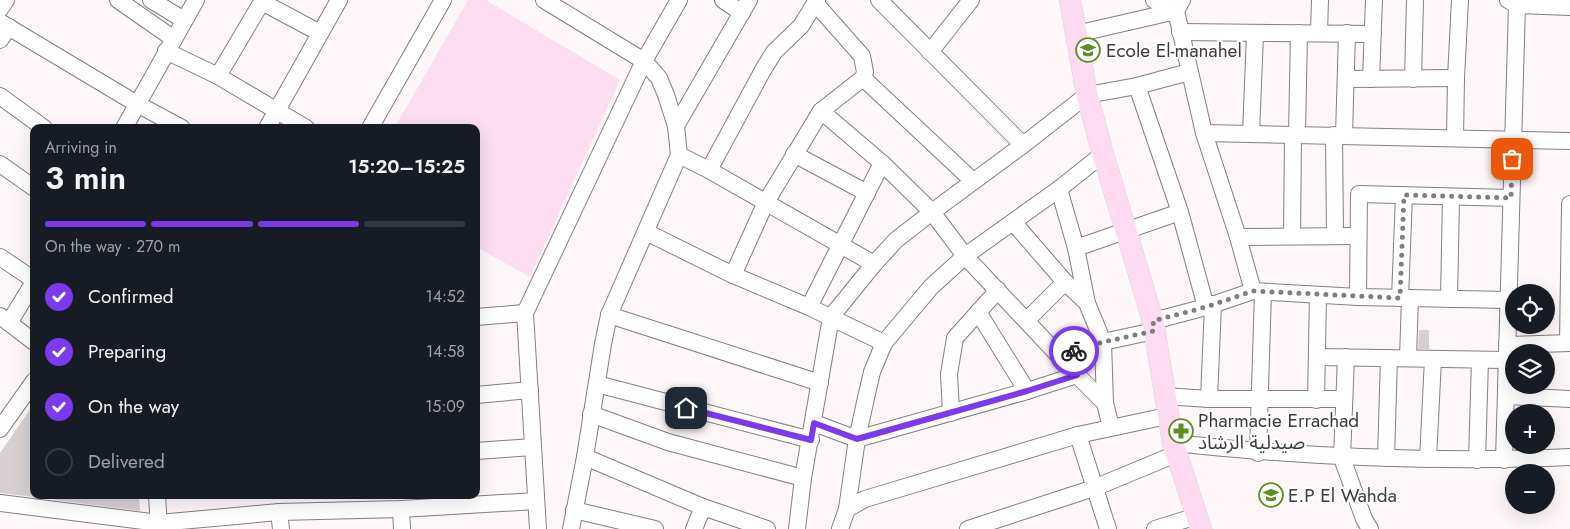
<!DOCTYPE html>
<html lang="en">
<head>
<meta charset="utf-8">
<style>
	:root { --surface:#171b24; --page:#242831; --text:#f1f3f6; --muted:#9ea1a6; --line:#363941; --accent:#7c3aed }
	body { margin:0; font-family:Jost,"Noto Sans Arabic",sans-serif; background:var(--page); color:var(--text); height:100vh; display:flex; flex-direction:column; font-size:19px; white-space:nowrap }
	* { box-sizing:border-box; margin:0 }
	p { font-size:16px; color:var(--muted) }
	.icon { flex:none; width:28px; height:28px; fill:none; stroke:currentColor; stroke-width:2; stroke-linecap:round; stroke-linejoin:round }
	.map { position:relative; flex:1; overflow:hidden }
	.details { position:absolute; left:30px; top:124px; width:450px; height:375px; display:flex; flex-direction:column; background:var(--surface); border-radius:10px; box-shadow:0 5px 20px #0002 }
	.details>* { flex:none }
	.tools { position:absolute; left:1505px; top:284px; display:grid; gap:10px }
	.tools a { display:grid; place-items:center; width:50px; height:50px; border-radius:50%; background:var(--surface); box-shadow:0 5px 20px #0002; font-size:25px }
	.pin { position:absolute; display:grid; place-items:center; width:42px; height:42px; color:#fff; margin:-21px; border-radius:10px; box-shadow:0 2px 8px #0006 }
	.courier { position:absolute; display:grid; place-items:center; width:50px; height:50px; margin:-25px; border:4px solid #7c3aed; border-radius:50%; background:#fff; color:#222; box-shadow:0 1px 6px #0007 }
	.summary em { font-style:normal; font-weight:600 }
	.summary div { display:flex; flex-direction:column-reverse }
	.summary { display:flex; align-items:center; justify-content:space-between; height:85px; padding:0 15px }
	h1 { font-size:32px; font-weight:600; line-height:38px }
	.bar { display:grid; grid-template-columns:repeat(4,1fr); gap:8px 5px; align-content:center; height:60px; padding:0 15px }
	.bar i { height:6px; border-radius:4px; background:var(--line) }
	.bar .active { background:var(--accent) }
	.bar p { grid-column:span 4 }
	ol { padding:0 15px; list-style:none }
	li { display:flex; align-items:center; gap:15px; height:55px }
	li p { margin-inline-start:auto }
	li .icon { padding:5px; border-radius:50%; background:var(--accent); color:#fff; stroke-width:4 }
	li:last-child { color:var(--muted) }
	li i { width:28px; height:28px; border:2px solid var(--line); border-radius:50% }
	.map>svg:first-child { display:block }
</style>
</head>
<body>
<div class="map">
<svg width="1570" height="529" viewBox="0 0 1570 529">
	<rect width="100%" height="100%" fill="#fdf7fa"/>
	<polygon fill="#fdddf0" points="468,0 486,0 620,80 530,277 476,247 476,128 395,127"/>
	<g fill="#d6d0d3">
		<polygon points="1419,330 1429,330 1429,349 1418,349"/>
		<polygon points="34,404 34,497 0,493 0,453"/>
		<polygon points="55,495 139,495 140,511 55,500"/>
	</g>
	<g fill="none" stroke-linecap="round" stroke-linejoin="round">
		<g stroke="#847e81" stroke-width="18">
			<g id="minor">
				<polyline points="118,0 174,39"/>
				<polyline points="151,0 184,20"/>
				<polyline points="544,0 644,61 659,78 666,95 676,126 679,155 609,315 603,344 585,457 571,529"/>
				<polyline points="723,0 742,13"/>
				<polyline points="879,0 1023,145"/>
				<polyline points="1154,0 1176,11 1204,133 1238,237 1253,291 1358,297 1508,300"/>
				<polyline points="1508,0 1517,5 1570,7"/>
				<polyline points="262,2 320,33"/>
				<polyline points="0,9 6,0"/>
				<polyline points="0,22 137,104 182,128"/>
				<polyline points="1180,32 1373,34"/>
				<polyline points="1319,33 1320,0"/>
				<polyline points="1076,34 1176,11 1182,0"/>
				<polyline points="0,40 9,27"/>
				<polyline points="166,51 218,76 306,128"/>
				<polyline points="930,52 971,0"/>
				<polyline points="218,76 263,0"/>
				<polyline points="863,78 973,181"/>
				<polyline points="1346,79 1456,78"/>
				<polyline points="1371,79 1374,0"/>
				<polyline points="1413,79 1415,0"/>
				<polyline points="1137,86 1180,212 1206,307"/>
				<polyline points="0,96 44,128"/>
				<polyline points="676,126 749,0"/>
				<polyline points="124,128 196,0"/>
				<polyline points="267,128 339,0"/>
				<polyline points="370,128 443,0"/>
				<polyline points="1204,133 1570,141"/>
				<polyline points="1251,134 1255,34"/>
				<polyline points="1297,134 1299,33"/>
				<polyline points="1334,135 1335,236"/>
				<polyline points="1344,135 1347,33"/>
				<polyline points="1455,138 1456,78 1460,0"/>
				<polyline points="794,154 867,193"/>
				<polyline points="679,155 709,170 874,264"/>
				<polyline points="0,164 34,188"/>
				<polyline points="709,170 763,70 774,52 801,26 817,0"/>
				<polyline points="1059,189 1076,248 1087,303 1103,342 1105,403 1111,427"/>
				<polyline points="1013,222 1065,282 1087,303"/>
				<polyline points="646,232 733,275 809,307 884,343"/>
				<polyline points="1292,236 1293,134"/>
				<polyline points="1238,237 1358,236"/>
				<polyline points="1076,248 1180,212"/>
				<polyline points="0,257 34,280"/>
				<polyline points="733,275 766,202 821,111 863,78 865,72 862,56 816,4"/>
				<polyline points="1358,297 1359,194 1511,198"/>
				<polyline points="1400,298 1404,195"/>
				<polyline points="1449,299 1451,197"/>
				<polyline points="809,307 882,163"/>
				<polyline points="978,312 1027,391"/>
				<polyline points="609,315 820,383"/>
				<polyline points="0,316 34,342"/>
				<polyline points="476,317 525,313"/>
				<polyline points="1027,320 1065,282"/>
				<polyline points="1153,321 1206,307 1253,291"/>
				<polyline points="9,323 34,282"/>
				<polyline points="1568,343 1570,204"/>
				<polyline points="1507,345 1570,343"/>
				<polyline points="1060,355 1103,342 1154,331"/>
				<polyline points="1317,357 1506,360"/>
				<polyline points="1346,357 1342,458 1364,519 1370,529"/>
				<polyline points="1408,358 1410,298"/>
				<polyline points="597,384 811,440"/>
				<polyline points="476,395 530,390"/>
				<polyline points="1164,396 1209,399 1344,399"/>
				<polyline points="1506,396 1570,399"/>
				<polyline points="1209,399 1213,304"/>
				<polyline points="1316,400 1318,295"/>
				<polyline points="1105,403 1077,375 965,256 932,212 1023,145 1087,95 1137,86 1189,72"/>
				<polyline points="951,413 949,374 955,338 998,290"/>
				<polyline points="591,414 668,442 803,478"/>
				<polyline points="814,423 857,439 1027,391 1077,375"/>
				<polyline points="0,429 34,381"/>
				<polyline points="1078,435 1108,529"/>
				<path d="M1173,443C1305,457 1437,463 1570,457"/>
				<polyline points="476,451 533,447"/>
				<polyline points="1258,453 1263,292"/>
				<polyline points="585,457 703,507 767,529"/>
				<polyline points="1386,458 1389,358"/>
				<polyline points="1428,459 1433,359"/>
				<polyline points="1477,460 1480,360"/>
				<polyline points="1504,460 1517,5"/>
				<polyline points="157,495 159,529"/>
				<polyline points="0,503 159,523 279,512 401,509 536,501"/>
				<polyline points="401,509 402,529"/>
				<polyline points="847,509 857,439 866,398 872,372 884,343 931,287 965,256 1059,189 1103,154"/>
				<polyline points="574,510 655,529"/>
				<polyline points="279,512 281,529"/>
				<polyline points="538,529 525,313 644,61 679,0"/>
				<polyline points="694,529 703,507"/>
				<polyline points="797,529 803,478 831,317 874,264 896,240 932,212 882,163 821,111"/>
				<polyline points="840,529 847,509 865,499 1078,435 1167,416"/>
				<polyline points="968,529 1094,488 1176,454"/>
				<polyline points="1155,529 1197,516"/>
			</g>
		</g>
		<g stroke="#d5d4d4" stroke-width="22">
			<polyline id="major" points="1070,0 1087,95 1103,154 1153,321 1173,443 1201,529"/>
		</g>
		<use href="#minor" stroke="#fff" stroke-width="16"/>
		<use href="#major" stroke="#fedbf1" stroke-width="21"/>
	</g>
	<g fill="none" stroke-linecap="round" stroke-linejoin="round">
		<polyline stroke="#817d7f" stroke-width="5" stroke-dasharray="0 9" points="1074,351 1103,342 1154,331 1153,321 1206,307 1253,291 1400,298 1404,195 1511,198 1512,159"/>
		<polyline stroke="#7c3aed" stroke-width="6" points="686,408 811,440 814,423 857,439 1027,391 1077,375 1060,356 1074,351"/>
	</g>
	<defs>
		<g id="school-ring" transform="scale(1.25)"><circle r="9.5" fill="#fff" stroke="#5c8e24" stroke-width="1.5"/><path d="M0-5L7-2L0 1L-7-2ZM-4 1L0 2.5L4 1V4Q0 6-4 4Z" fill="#5c8e24"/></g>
		<g id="pharmacy-ring" transform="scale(1.25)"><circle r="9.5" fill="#fff" stroke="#5c8e24" stroke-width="1.5"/><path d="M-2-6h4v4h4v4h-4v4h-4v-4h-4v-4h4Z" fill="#5c8e24"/></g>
	</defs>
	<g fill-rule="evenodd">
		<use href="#school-ring" x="1088" y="50"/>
		<use href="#pharmacy-ring" x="1181" y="431"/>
		<use href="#school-ring" x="1271" y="495"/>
	</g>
	<g text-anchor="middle" stroke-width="4.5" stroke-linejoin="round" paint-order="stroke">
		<g font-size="19" fill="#3e3b3d" stroke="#fff" text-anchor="start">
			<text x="1106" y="57">Ecole El-manahel</text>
			<text x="1198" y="427">Pharmacie Errachad<tspan x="1198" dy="22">صيدلية الرشاد</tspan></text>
			<text x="1288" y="502">E.P El Wahda</text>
		</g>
	</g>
</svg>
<div class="tools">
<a><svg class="icon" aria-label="locate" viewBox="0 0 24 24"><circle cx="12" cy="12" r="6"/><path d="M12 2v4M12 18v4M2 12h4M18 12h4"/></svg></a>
<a><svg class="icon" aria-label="layers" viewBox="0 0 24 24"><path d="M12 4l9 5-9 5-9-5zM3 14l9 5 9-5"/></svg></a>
<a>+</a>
<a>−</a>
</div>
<div class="pin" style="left:1512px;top:159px;background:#ea580c"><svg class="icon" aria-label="bag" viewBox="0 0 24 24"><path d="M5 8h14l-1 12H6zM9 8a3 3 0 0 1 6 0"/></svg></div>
<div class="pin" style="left:686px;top:408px;background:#1f2937"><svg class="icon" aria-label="home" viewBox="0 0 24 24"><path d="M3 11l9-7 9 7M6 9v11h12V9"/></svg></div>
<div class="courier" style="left:1074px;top:351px"><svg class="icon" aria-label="bike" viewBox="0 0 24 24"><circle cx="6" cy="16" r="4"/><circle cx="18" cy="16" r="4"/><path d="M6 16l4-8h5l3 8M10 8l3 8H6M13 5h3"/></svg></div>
<section class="details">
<div class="summary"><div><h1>3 min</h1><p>Arriving in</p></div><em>15:20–15:25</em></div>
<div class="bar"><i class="active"></i><i class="active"></i><i class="active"></i><i></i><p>On the way · 270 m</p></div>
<ol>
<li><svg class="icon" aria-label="check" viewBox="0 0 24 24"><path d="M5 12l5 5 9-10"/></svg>Confirmed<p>14:52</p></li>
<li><svg class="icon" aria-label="check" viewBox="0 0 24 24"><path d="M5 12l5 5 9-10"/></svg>Preparing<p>14:58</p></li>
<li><svg class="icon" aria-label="check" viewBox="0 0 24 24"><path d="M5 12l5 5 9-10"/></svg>On the way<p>15:09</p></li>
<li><i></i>Delivered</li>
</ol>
</section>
</div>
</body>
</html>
